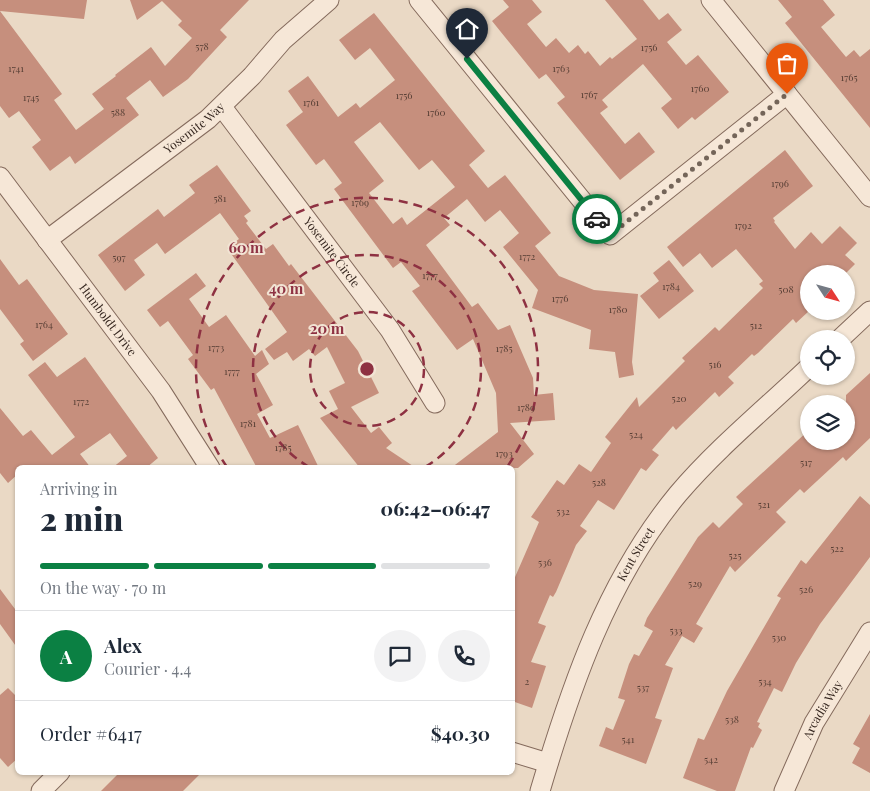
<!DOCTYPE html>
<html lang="en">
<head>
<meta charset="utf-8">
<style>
	:root { --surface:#fff; --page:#f2f2f3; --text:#1f2937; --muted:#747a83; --line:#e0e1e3; --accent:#0b8043 }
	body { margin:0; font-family:"Playfair Display",serif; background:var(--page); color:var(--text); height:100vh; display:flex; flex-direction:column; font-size:19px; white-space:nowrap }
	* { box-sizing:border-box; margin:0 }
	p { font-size:16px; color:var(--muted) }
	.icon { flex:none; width:28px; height:28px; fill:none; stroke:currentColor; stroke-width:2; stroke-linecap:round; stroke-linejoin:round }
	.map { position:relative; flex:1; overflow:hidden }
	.details { position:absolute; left:15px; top:465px; width:500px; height:310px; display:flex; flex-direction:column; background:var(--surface); border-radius:8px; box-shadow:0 1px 4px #0004 }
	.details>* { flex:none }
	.needle { width:32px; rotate:126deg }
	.fabs { position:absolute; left:800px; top:265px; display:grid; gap:10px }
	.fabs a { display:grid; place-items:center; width:55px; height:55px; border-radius:50%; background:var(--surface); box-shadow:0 1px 4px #0004; font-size:25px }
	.pin { position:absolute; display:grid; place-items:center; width:42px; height:42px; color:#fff; margin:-51px -21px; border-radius:50% 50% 50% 0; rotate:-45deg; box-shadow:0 0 5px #0007 }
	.pin .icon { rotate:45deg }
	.courier { position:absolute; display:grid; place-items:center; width:50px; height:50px; margin:-25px; border:4px solid #0b8043; border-radius:50%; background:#fff; color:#222; box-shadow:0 1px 6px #0007 }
	.overview em { font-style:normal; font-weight:800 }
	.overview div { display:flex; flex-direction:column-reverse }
	.overview { display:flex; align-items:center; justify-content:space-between; height:85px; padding:0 25px }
	h1 { font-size:32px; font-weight:800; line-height:38px }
	.bar { display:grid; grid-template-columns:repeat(4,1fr); gap:8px 5px; align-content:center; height:60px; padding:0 25px }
	.bar i { height:6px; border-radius:4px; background:var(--line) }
	.bar .selected { background:var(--accent) }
	.bar p { grid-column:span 4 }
	.line { display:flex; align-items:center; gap:12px; padding:0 25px; border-top:1px solid var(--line) }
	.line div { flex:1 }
	.round { display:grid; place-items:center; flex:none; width:52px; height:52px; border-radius:26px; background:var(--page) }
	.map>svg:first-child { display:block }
</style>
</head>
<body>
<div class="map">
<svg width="870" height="791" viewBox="0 0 870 791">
	<rect width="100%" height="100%" fill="#ead9c5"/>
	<g fill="#c68f7d" fill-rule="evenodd">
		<polygon points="0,0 87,0 84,19 0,11 62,94 54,100 76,130 104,109 92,94 116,76 115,75 151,47 165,66 192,38 178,25 182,21 162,1 137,20 130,0 249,0 220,30 227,37 188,79 163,97 150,80 126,98 139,115 75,164 70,156 50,171 32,147 41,140 19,111 9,118 0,106"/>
		<polygon points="503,0 532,0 542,12 527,24 546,47 556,38 569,53 578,45 585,54 588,51 600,66 610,57 612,59 637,39 605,0 643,0 659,20 668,13 682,30 667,42 686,65 698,55 729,92 695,120 692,117 678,129 661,108 672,99 643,64 602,100 608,107 600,113 625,144 639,132 655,152 620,180 557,103 565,97 546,74 539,79 492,21 509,7"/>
		<polygon points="778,0 823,0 835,15 821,27 846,57 854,50 860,57 870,49 870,128 785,23 792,17"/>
		<path d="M374,13L485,151L469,165L488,188L505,175L551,233L535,246L559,276L594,290L638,294L632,362L634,375L619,378L615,352L589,349L591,330L532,308L538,290L503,247L519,233L500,210L485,222L467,199L444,218L450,225L426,245L472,307L478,303L498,330L510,325L533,378L534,395L553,393L555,420L510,423L534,454L518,468H451L498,432L496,393L473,339L457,350L412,291L420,286L401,262L393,268L334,189L342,183L324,159L316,165L286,125L303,112L288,91L308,76L338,117L356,103L360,108L395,80L370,48L355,60L339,40ZM380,122L419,170L432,160L455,187L407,225L402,217L393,224L369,193L384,181L354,142Z"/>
		<polygon points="785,150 813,186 773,218 775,221 774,222 795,249 811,232 822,244 840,226 857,243 845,255 855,264 845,274 809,274 809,311 796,323 793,319 758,353 754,356 752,354 728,377 734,383 719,397 715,392 680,426 676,430 673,426 652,450 659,455 646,471 641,468 614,510 598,500 580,526 587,531 576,545 556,592 553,597 550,595 538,623 546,626 531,662 546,666 532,708 512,701 512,584 539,522 531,517 557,480 564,485 579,464 591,472 611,443 605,437 637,397 639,407 685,361 682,358 715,327 719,331 763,288 759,284 763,281 736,249 712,268 700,253 683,267 667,247"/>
		<polygon points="217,165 251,211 244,216 248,221 246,223 266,249 273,244 289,266 291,264 358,351 379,393 351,407 371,433 379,427 392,443 386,448 416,468 360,468 320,418 338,409 329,391 345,383 327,347 315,356 309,349 293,361 287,352 274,360 265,349 287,332 227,248 239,239 220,213 165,254 157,243 134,260 145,275 125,291 98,255 158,209 164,217 195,193 189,185"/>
		<polygon points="0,259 19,285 27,279 68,334 33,361 20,344 24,341 0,309"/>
		<polygon points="669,260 694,291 659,319 640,296 659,281 653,273"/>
		<polygon points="196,273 206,286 189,299 209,327 226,315 255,356 262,350 269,364 256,374 273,405 257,414 270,438 298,425 319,468 257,468 214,388 211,390 188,359 193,355 168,321 160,327 147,310"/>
		<polygon points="85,357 158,458 146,468 112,468 127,456 110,433 80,454 91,468 18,468 18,474 8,483 0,473 0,408 23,436 31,430 52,455 75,437 28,375 45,362 57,377"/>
		<polygon points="870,373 870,438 846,461 843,457 804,493 800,489 776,512 786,522 735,572 730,566 696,624 703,628 694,643 682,636 665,665 673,668 655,718 662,720 646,764 599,746 606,727 613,730 625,700 618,698 629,664 634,654 639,656 653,631 644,626 647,618 698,537 713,522 719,528 743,504 736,497 809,430 809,441 846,441 846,395"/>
		<polygon points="860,496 870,505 870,557 820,624 796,663 782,692 774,688 757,722 760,723 758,727 762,730 753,748 751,747 735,791 717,791 683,778 698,738 704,740 727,691 781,598 777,596 801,560 806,564"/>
		<polygon points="0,589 18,613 18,649 0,624"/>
		<polygon points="8,688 18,698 18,758 8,767 0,758 0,695"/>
		<polygon points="870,714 870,773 852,763 860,748 853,744"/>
		<polygon points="120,772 202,772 183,791 101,791"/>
	</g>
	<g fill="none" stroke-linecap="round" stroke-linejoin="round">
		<g stroke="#846a5c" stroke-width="21">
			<g id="street">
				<polyline points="419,0 610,235 787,94"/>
				<polyline points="711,0 870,197"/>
				<path id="s1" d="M222,107L390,330L435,403"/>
				<path id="s2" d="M0,177L161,391L210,468"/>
				<path id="s3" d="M47,240L208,119L252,76L283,40L329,0"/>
				<polyline points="840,339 870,311"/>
				<polyline points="512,752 548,763"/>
				<polyline points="41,791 60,772"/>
				<path id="s4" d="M540,791C571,686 607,580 678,494C717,448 765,409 809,367"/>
				<path id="s5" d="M784,791L814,723L870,632"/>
			</g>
		</g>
		<use href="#street" stroke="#f6e7d7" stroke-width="19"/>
	</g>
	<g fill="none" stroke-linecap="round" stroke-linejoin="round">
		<polyline stroke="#746559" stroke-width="5" stroke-dasharray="0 9" points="597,219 610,235 787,94"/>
		<polyline stroke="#0b8043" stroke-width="6" points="467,59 597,219"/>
	</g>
	<g fill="none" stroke="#8e3142" stroke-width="2.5" stroke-dasharray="9 6">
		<circle cx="367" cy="369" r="57"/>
		<path d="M309 467A114 114 0 1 1 425 467"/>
		<path d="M227 467A171 171 0 1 1 507 467"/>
	</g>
	<g text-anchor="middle" stroke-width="4" stroke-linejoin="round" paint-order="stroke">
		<g font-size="10" fill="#594036">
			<text x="202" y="50">578</text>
			<text x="649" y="51">1756</text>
			<text x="16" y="72">1741</text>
			<text x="561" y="72">1763</text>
			<text x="849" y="81">1765</text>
			<text x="700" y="92">1760</text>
			<text x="589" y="98">1767</text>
			<text x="404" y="99">1756</text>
			<text x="31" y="101">1745</text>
			<text x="311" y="106">1761</text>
			<text x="118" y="116">588</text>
			<text x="436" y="116">1760</text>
			<text x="780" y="187">1796</text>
			<text x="220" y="202">581</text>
			<text x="360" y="206">1769</text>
			<text x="743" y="229">1792</text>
			<text x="527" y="260">1772</text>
			<text x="119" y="261">597</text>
			<text x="430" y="279">1777</text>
			<text x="671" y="290">1784</text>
			<text x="786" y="293">508</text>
			<text x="560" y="302">1776</text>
			<text x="618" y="313">1780</text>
			<text x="44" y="328">1764</text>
			<text x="756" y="329">512</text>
			<text x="216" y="351">1773</text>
			<text x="504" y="352">1785</text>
			<text x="715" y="368">516</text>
			<text x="232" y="375">1777</text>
			<text x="679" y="402">520</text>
			<text x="81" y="405">1772</text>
			<text x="526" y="411">1789</text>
			<text x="248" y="427">1781</text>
			<text x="636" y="438">524</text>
			<text x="283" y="451">1785</text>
			<text x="504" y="457">1793</text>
			<text x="806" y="466">517</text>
			<text x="599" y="486">528</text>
			<text x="764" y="508">521</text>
			<text x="563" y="515">532</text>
			<text x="837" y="552">522</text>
			<text x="735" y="559">525</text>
			<text x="545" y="566">536</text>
			<text x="695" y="587">529</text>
			<text x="806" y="593">526</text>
			<text x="676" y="634">533</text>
			<text x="779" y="641">530</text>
			<text x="527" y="685">2</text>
			<text x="765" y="685">534</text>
			<text x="643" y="691">537</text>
			<text x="732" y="723">538</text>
			<text x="628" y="743">541</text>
			<text x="711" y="763">542</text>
		</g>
		<g font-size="12" fill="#35261f" stroke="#f2e4d4">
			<text dy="4" stroke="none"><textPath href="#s3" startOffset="185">Yosemite Way</textPath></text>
			<text dy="4" stroke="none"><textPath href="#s1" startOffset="182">Yosemite Circle</textPath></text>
			<text dy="4" stroke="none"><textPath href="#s2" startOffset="179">Humboldt Drive</textPath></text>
			<text dy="4" stroke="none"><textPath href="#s4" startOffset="256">Kent Street</textPath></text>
			<text dy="4" stroke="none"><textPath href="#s5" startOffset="90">Arcadia Way</textPath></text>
		</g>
	</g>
	<circle cx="367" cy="369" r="8" fill="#8e3142" stroke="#f2e4d4" stroke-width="2.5"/>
	<g font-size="15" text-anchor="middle" font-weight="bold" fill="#8e3142" stroke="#f2e4d4" stroke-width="4" stroke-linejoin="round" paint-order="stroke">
		<text x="246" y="253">60 m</text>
		<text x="286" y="294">40 m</text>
		<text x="327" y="334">20 m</text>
	</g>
</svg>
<div class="fabs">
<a><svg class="needle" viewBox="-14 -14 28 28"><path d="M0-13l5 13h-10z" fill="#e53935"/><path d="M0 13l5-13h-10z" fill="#747a83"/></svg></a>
<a><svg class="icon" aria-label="locate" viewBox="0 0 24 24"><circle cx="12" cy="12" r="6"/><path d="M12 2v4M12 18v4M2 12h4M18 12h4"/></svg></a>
<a><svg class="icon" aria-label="layers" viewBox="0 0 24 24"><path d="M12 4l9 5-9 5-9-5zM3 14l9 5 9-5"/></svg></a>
</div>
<div class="pin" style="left:787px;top:94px;background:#ea580c"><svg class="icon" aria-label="bag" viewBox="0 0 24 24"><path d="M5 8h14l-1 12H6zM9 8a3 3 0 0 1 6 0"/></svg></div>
<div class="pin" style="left:467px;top:59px;background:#1f2937"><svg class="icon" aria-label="home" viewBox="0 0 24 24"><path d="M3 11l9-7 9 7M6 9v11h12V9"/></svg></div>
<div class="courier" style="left:597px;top:219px"><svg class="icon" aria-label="car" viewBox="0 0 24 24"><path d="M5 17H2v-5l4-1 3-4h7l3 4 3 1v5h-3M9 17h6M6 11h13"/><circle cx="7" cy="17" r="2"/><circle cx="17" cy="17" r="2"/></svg></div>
<section class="details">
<div class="overview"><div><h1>2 min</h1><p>Arriving in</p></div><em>06:42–06:47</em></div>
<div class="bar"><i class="selected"></i><i class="selected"></i><i class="selected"></i><i></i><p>On the way · 70 m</p></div>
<div class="line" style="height:90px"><b class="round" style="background:var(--accent);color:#fff">A</b><div><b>Alex</b><p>Courier · 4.4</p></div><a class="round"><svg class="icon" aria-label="chat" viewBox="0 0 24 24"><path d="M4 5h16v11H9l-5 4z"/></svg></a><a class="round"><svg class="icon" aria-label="phone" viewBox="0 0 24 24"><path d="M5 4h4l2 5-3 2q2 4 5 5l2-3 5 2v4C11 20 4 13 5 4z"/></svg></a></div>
<div class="line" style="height:65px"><div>Order #6417</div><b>$40.30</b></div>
</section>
</div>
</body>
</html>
